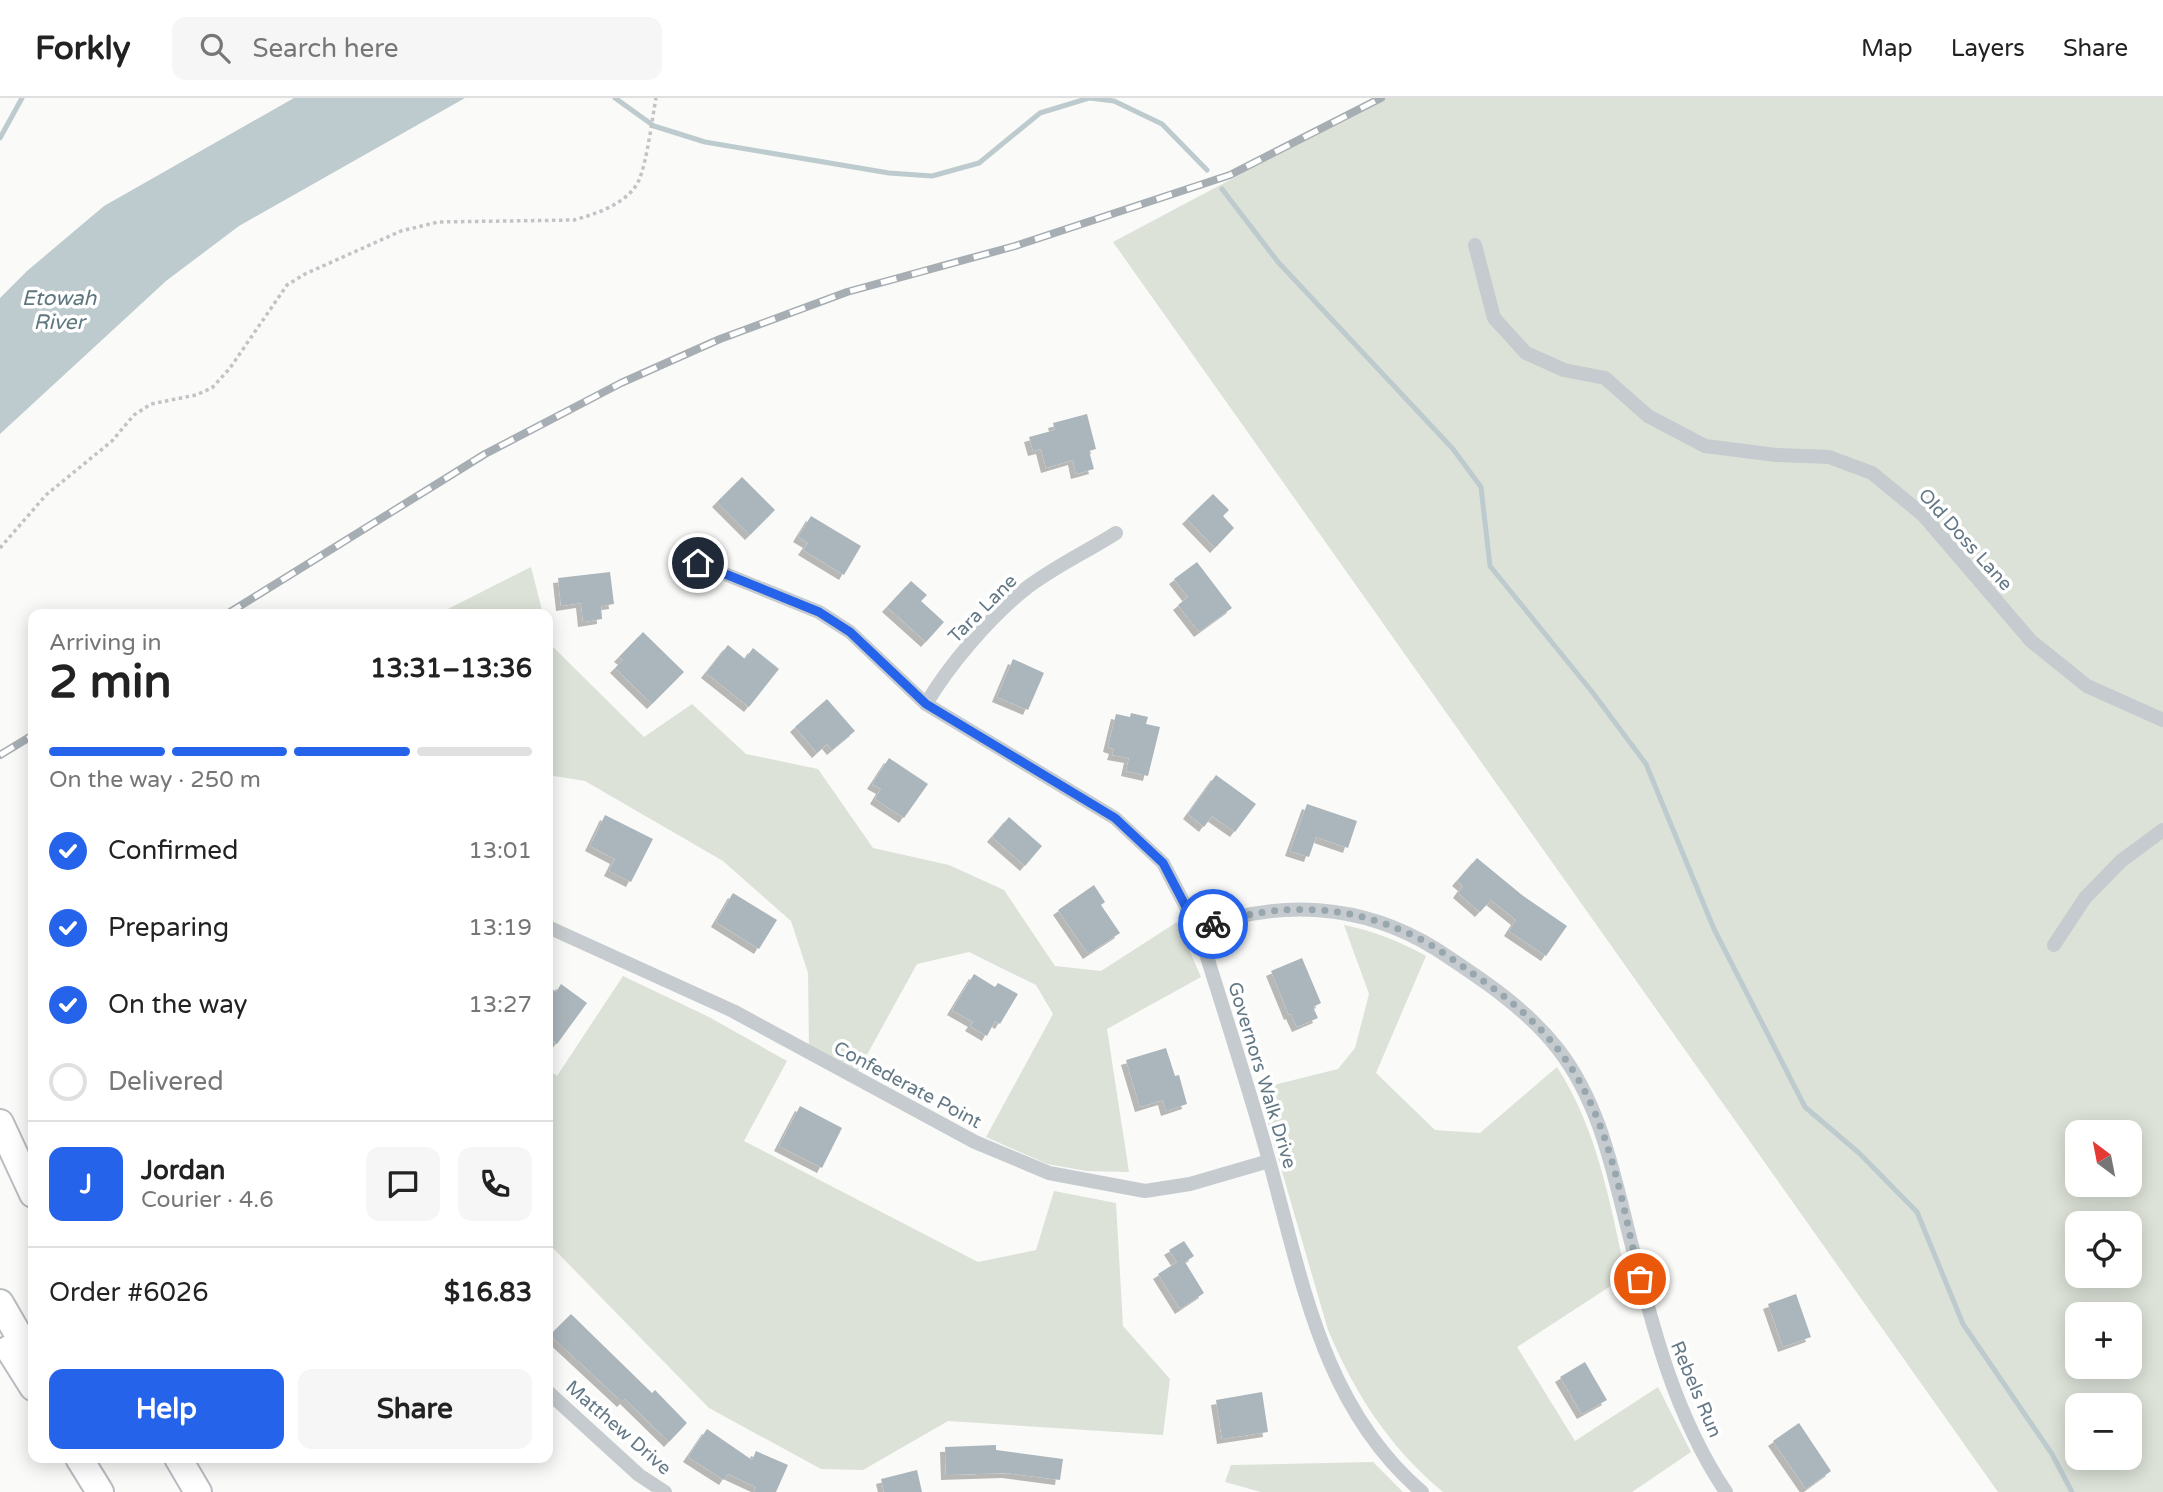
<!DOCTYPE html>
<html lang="en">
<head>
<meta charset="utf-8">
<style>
	:root { --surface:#fff; --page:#f6f6f6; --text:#222; --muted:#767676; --line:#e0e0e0; --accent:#2563eb }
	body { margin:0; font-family:"Varela Round",sans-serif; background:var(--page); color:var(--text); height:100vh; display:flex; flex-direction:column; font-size:26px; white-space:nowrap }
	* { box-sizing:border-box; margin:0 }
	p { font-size:23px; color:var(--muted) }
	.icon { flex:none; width:38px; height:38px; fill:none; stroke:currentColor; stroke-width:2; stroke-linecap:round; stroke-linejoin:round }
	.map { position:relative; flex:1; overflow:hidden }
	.drawer { position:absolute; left:28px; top:511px; width:525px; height:854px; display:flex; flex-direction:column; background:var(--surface); border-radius:14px; box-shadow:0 4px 18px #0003 }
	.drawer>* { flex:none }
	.needle { width:46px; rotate:328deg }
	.tools { position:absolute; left:2065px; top:1022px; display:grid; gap:14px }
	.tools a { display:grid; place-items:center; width:77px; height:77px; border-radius:14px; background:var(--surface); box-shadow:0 4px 18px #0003; font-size:35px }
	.pin { position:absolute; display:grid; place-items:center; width:60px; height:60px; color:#fff; margin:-30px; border:4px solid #fff; border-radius:50%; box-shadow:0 2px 7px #0007 }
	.courier { position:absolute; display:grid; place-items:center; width:70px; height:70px; margin:-35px; border:5px solid #2563eb; border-radius:50%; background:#fff; color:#222; box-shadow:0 2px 9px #0007 }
	.head em { font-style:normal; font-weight:700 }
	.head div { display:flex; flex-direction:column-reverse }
	.head { display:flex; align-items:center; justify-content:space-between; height:119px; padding:0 21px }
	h1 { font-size:46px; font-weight:700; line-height:52px }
	.bar { display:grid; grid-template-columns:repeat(4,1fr); gap:10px 7px; align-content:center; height:84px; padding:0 21px }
	.bar i { height:9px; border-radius:5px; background:var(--line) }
	.bar .on { background:var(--accent) }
	.bar p { grid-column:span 4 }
	.line { display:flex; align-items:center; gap:18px; padding:0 21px; border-top:2px solid var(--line) }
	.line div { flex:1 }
	.round { display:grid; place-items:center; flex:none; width:74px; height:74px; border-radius:14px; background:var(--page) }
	ol { padding:0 21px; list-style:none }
	li { display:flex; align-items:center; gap:21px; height:77px }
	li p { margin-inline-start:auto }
	li .icon { padding:7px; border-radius:50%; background:var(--accent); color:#fff; stroke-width:4 }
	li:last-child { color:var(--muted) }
	li i { width:38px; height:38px; border:4px solid var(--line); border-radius:50% }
	.button { display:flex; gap:14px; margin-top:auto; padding:14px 21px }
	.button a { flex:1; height:80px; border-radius:14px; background:var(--accent); color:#fff; font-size:28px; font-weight:700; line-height:80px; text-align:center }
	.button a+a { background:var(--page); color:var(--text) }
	header { display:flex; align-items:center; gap:42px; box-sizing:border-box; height:98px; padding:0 35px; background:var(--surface); border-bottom:2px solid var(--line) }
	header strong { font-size:33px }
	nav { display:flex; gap:38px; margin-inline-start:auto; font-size:24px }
	.search { width:490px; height:63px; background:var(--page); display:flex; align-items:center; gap:18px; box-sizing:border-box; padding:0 24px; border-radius:14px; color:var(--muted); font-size:26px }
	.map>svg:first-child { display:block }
</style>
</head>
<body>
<header>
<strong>Forkly</strong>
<div class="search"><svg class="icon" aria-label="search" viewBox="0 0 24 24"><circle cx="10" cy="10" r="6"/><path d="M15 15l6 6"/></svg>Search here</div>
<nav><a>Map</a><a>Layers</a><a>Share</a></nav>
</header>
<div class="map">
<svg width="2163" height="1394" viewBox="0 0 2163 1394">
	<defs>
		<filter id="shadow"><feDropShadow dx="-5" dy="5" stdDeviation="0" flood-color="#0004"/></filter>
	</defs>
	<rect width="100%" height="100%" fill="#fafaf8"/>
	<g fill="#dce2d8" fill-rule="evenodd">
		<path d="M1384,0H2163V1394H1998L1113,144ZM2077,1034H2130V1087H2077ZM2077,1125H2130V1178H2077ZM2077,1216H2130V1269H2077ZM2077,1307H2130V1360H2077Z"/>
		<polygon points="531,469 543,516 438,516"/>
		<polygon points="548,536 550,546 644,639 692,606 746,656 818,671 873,750 949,767 1004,792 1055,868 1101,873 1177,824 1201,879 1107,931 1129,1074 1086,1073 1047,1066 986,1039 1053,916 1036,887 969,854 917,866 858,973 809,949 808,875 791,823 723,763 585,683 548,677"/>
		<path d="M1344,827C1374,833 1399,843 1426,858L1376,975L1435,1032L1480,1035L1557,969C1598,1033 1610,1105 1626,1178L1517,1249L1575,1343L1658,1289L1691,1354L1632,1394H1443C1389,1349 1355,1296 1328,1232L1258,991L1338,971L1355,950L1369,896Z"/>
		<polygon points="623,878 709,919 787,963 744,1043 978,1164 1036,1152 1054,1093 1116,1105 1123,1228 1170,1281 1163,1337 948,1323 863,1372 821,1371 709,1310 548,1145 548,971 557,978"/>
		<polygon points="1373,1364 1403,1394 1261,1394 1225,1384 1231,1367"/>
	</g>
	<polygon fill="#bdcbce" points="294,0 465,0 239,128 166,183 0,336 0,200 27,173 104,108"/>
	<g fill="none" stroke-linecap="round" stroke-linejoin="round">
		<g stroke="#bdcbce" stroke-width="5">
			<polyline points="615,0 654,28 705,44 889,75 932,78 979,65 1040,15 1089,0 1114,3 1162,26 1207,72"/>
			<polyline points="0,40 22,0"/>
			<polyline points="1222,91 1278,164 1453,351 1481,389 1490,468 1593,595 1646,666 1714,831 1805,1009 1859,1055 1917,1114 1963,1226 2052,1356 2072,1394"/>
		</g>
	</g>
	<g fill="#abb6bc" filter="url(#shadow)">
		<polygon points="1087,316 1096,351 1089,353 1094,371 1076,376 1073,362 1046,370 1041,351 1033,353 1029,339 1055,332 1053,325"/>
		<polygon points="742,379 775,412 750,437 717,404"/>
		<polygon points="1213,396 1229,412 1223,418 1234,430 1215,450 1187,421"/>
		<polygon points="811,418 861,448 844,477 803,452 808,445 798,439"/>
		<polygon points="1197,464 1232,510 1199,534 1178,507 1188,499 1174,481"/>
		<polygon points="610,474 614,506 601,508 602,521 583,524 581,505 561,508 558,480"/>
		<polygon points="911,483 927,497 921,503 944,524 926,544 887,509"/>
		<polygon points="643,534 684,574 652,606 615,570 623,562 619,559"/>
		<polygon points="728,547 745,561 753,550 779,571 749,609 706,575"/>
		<polygon points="1013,561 1044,575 1028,612 997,599"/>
		<polygon points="827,601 855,633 832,652 827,646 817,655 795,629"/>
		<polygon points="1131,615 1148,619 1146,626 1160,629 1148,678 1126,673 1129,660 1112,657 1114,651 1108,649 1116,616 1130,619"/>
		<polygon points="889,660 928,686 904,720 875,701 881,691 872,686"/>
		<polygon points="1216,677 1256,706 1235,734 1212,718 1204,729 1188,716"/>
		<polygon points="1307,706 1357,723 1348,750 1316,739 1309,759 1290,753"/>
		<polygon points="605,717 653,741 631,784 609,773 615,761 590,748"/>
		<polygon points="1009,719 1042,748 1025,768 992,739"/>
		<polygon points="1477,760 1522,797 1567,828 1546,858 1509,833 1516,822 1491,802 1480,814 1458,795 1463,788 1457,783"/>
		<polygon points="1094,787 1105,804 1101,807 1120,835 1088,856 1058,812"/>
		<polygon points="733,795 777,822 759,851 716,824"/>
		<polygon points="1302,860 1321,905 1313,909 1318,920 1297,929 1291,916 1289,917 1271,873"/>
		<polygon points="974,876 995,889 998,885 1018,896 1000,926 995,923 987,938 970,928 973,924 952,912"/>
		<polygon points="561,886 587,905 557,946 548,939 548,888 556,894"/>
		<polygon points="1166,950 1175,978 1179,977 1187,1006 1166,1013 1163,1002 1140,1009 1126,962"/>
		<polygon points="800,1008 842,1030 822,1070 779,1048"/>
		<polygon points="1184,1143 1194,1158 1185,1164 1204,1195 1180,1211 1158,1176 1177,1164 1169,1152"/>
		<polygon points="1796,1196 1811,1239 1783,1249 1768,1206"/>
		<polygon points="571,1216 652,1295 655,1292 687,1325 669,1344 625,1301 622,1304 550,1237"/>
		<polygon points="1585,1264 1607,1302 1582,1316 1560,1279"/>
		<polygon points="1262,1294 1268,1334 1222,1341 1216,1302"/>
		<polygon points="1799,1325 1831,1373 1806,1391 1773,1343"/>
		<polygon points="707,1331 752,1362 756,1353 788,1367 776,1394 754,1394 756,1389 728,1376 724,1382 688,1359"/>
		<polygon points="996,1347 996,1352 1063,1361 1060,1382 1007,1375 946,1377 945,1349"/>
		<polygon points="917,1372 922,1394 884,1394 881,1381"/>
	</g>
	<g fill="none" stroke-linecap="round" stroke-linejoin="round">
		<g stroke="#b8bdc0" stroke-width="30">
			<g id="motorway">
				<polyline points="0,1025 33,1096"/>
				<polyline points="0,1205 33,1262"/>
				<polyline points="9,1251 33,1289"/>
				<polyline points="79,1360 100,1394"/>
				<polyline points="178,1360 198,1394"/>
			</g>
		</g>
		<path stroke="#c1c4c6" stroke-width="3.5" stroke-dasharray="3.5 3.5" stroke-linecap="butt" d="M0,450L46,397L112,343L134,317L151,306L196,297L212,290L230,270L287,187L305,176L401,133L438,124L574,122C596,116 629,105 639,82C647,63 652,22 656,0"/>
		<g stroke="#c5cbce" stroke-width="14">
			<polyline points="1475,147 1494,220 1526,255 1564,272 1605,280 1648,318 1705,348 1776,357 1829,359 1872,375 1923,417 2031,543 2087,588 2163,622"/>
			<path d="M698,465L819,514L850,534L926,606L1115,720L1163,765L1198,832L1208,862C1229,929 1251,997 1270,1066C1303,1185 1323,1309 1422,1394"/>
			<path d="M926,606C949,567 989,520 1024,492C1050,471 1088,453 1116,435"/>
			<polyline points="548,829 733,913 975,1044 1049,1075 1145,1093 1190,1086 1269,1063"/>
			<path d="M1198,832C1277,800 1362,805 1436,851C1480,880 1525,909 1558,951C1599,1004 1612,1069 1628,1132C1651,1223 1673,1315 1726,1394"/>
			<polyline points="2054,847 2085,800 2121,763 2163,732"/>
			<polyline points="548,1294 639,1377 665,1394"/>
		</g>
		<use href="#motorway" stroke="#fff" stroke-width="26"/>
		<g stroke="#a6aeb3" stroke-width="8">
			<g id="rail">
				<polyline points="227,516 485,356 621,285 720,241 847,194 1015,148 1230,77 1381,0"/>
				<polyline points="0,657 33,637"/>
			</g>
		</g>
		<use href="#rail" stroke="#fff" stroke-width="5" stroke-dasharray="16" stroke-linecap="butt"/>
	</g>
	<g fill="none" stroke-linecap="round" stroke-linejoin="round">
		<path stroke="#98a6ad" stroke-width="7" stroke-dasharray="0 12.6" d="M1213,826C1281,804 1349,806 1414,838C1436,848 1456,864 1476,878C1516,905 1552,937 1577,979C1613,1040 1624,1114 1640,1181"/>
		<polyline stroke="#2563eb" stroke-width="9" points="698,465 819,514 850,534 926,606 1115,720 1163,765 1198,832 1213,826"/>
	</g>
	<g text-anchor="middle" stroke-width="7" stroke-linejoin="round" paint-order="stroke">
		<g font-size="19" fill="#637885" stroke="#fff">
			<text transform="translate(1966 441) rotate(48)" y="7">Old Doss Lane</text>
			<text transform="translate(982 510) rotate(-45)" y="7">Tara Lane</text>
			<text transform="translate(1263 977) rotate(73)" y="7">Governors Walk Drive</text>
			<text transform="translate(908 986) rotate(28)" y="7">Confederate Point</text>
			<text transform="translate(1697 1291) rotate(67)" y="7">Rebels Run</text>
			<text transform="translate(619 1329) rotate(41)" y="7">Matthew Drive</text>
		</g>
		<g font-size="21" font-style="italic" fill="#5e777e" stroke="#fff">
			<text x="59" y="207">Etowah<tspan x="59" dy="24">River</tspan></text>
		</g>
	</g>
</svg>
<div class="tools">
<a><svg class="needle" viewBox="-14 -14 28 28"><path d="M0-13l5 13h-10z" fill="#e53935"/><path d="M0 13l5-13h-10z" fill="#767676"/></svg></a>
<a><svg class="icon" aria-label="locate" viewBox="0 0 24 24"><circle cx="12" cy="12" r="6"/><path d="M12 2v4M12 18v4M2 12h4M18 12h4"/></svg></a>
<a>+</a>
<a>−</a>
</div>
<div class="pin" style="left:1640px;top:1181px;background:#ea580c"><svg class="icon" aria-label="bag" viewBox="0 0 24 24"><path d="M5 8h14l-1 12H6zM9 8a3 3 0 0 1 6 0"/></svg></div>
<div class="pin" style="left:698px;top:465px;background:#1f2937"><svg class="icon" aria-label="home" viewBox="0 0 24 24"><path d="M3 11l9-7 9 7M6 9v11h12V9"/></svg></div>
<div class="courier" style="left:1213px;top:826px"><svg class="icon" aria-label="bike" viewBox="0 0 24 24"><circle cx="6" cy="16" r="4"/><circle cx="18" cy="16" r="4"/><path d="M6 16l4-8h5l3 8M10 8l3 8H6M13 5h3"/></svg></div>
<section class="drawer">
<div class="head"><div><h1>2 min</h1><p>Arriving in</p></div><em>13:31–13:36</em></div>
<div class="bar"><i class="on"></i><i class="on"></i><i class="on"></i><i></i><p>On the way · 250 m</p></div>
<ol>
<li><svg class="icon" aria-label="check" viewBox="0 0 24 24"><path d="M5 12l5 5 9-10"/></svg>Confirmed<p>13:01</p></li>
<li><svg class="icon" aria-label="check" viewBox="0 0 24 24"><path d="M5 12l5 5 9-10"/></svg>Preparing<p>13:19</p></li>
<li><svg class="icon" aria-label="check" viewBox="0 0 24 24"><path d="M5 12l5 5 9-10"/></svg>On the way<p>13:27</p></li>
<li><i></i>Delivered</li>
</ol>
<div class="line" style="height:126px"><b class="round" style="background:var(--accent);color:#fff">J</b><div><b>Jordan</b><p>Courier · 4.6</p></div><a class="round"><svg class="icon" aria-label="chat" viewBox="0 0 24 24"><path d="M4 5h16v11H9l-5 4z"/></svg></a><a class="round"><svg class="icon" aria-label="phone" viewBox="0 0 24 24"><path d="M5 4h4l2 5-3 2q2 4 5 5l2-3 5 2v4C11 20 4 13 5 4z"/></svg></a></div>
<div class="line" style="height:91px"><div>Order #6026</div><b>$16.83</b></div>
<div class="button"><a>Help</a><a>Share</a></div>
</section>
</div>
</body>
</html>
